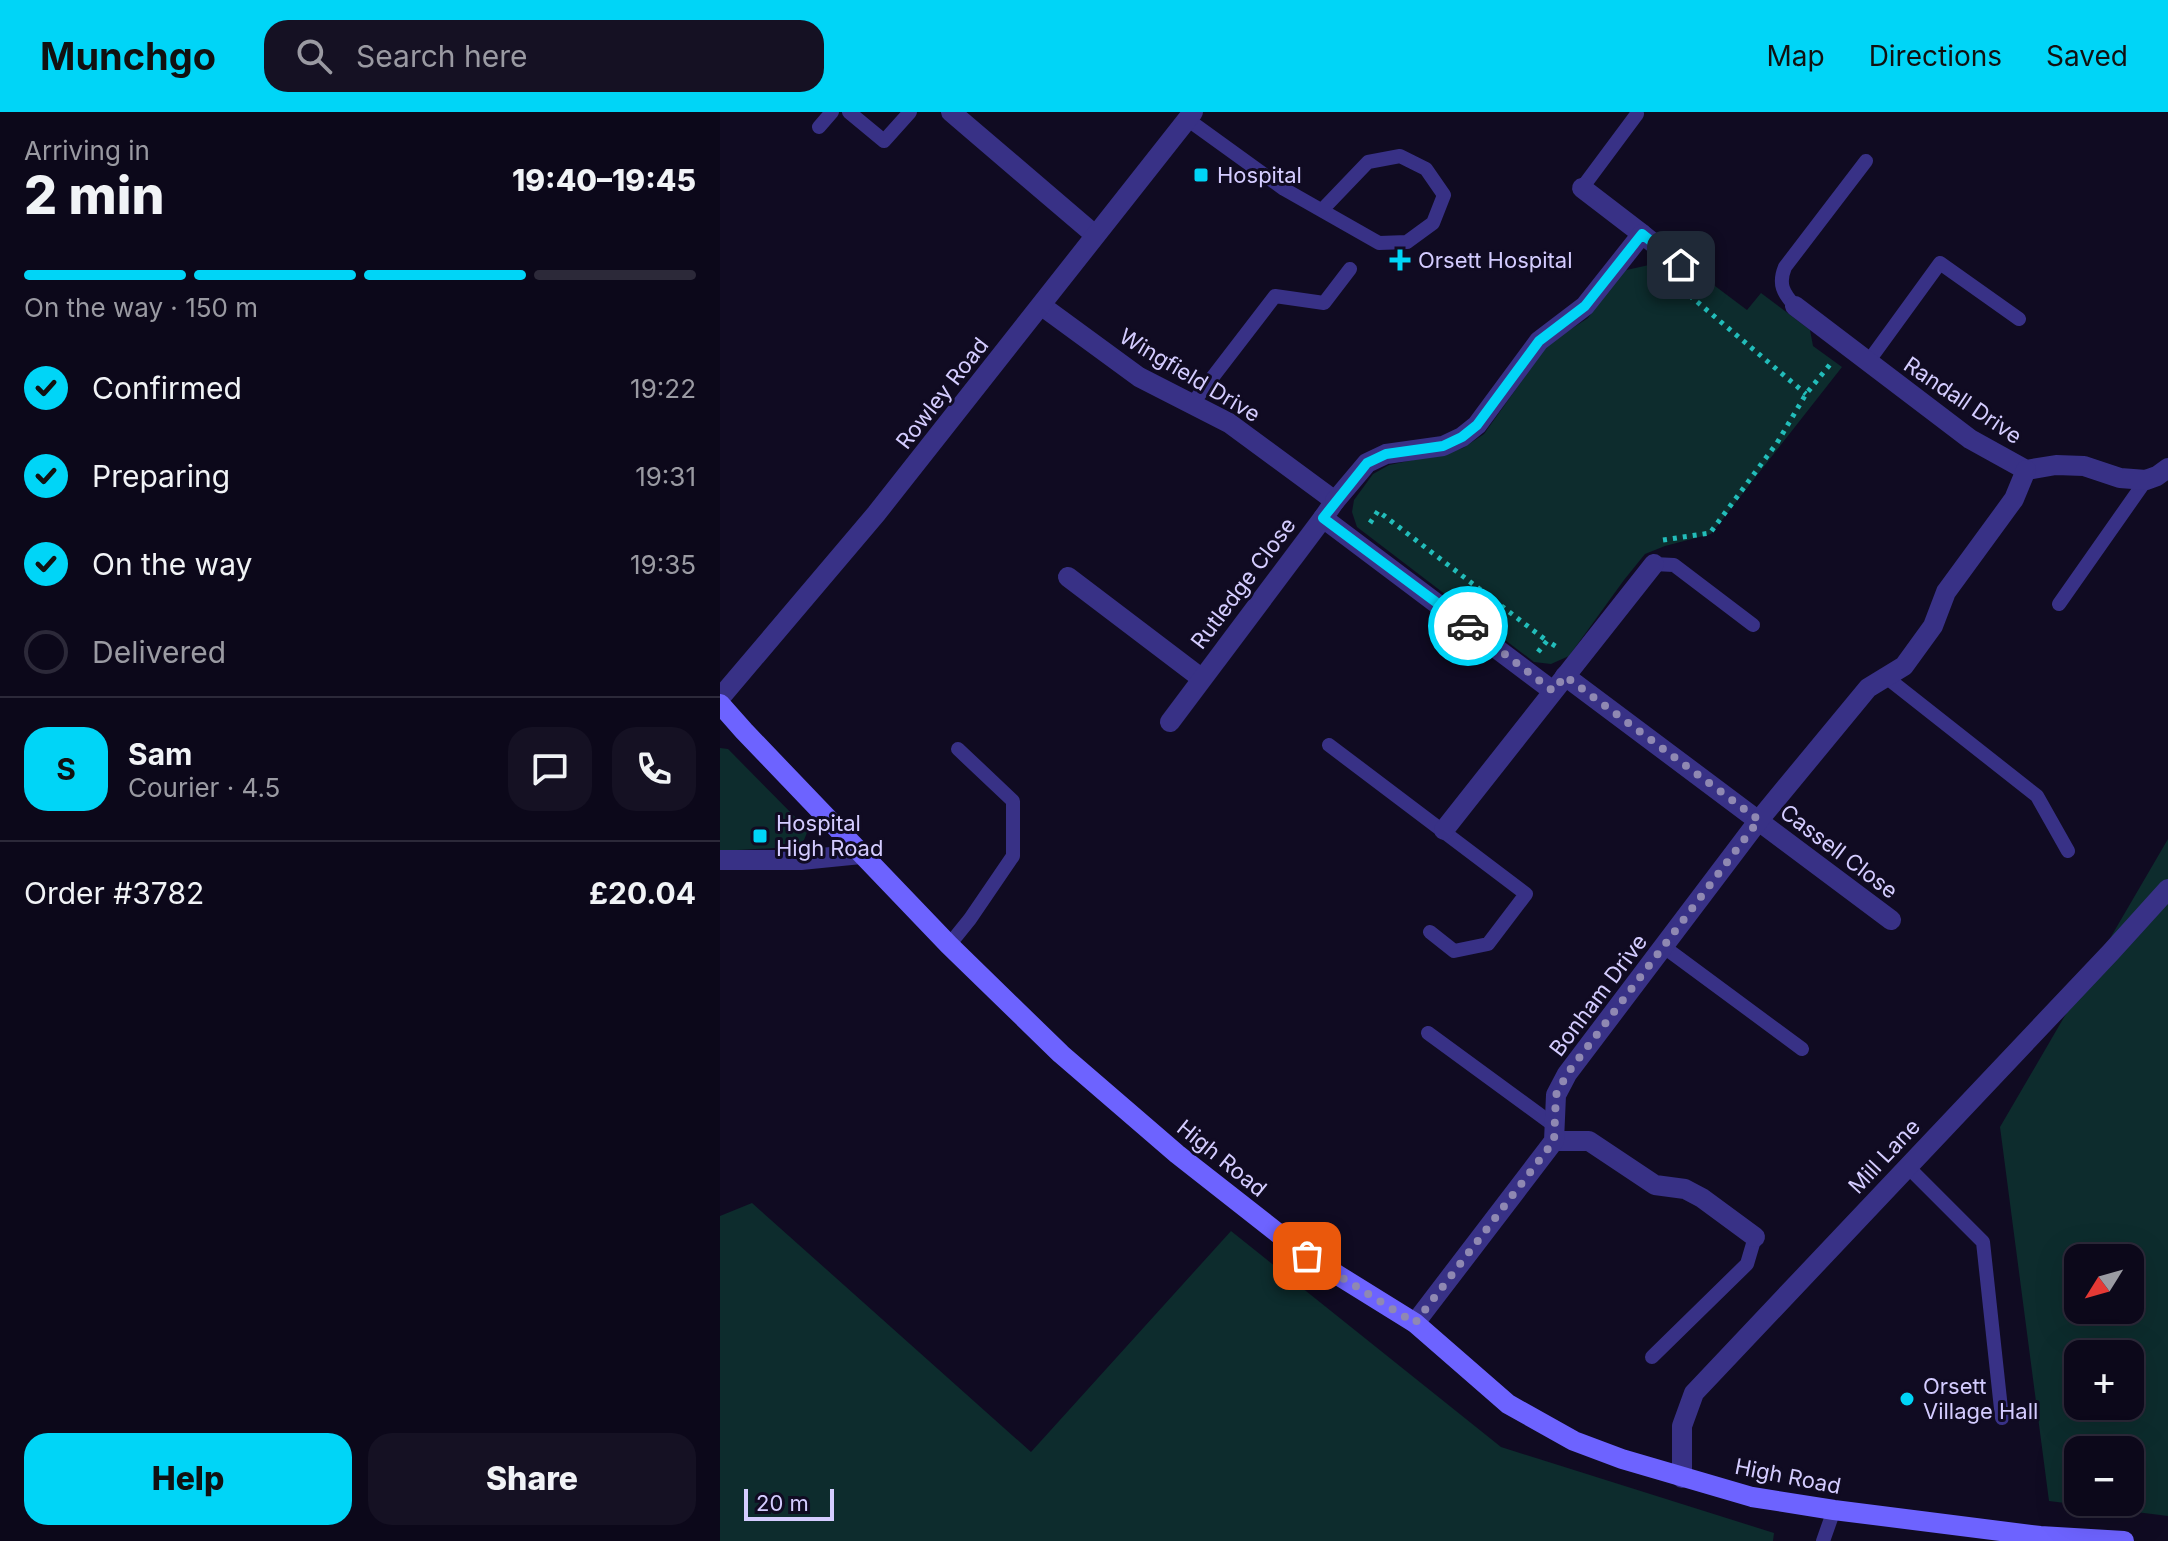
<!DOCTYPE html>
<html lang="en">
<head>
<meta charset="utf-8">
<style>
	:root { --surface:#0c081a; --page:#151123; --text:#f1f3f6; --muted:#9a9aa2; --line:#2c2939; --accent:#00d5f7 }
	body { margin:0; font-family:Inter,sans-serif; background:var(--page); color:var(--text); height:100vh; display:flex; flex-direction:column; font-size:30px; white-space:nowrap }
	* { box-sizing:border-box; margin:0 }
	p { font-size:26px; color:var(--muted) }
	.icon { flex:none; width:44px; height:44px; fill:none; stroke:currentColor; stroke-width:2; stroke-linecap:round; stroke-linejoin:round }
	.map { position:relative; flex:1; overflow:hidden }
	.panel { display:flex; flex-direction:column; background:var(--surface); width:720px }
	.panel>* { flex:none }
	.needle { width:52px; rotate:233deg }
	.tools { position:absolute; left:1344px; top:1132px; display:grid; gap:16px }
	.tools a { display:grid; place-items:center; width:80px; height:80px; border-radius:16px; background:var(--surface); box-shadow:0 8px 32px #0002,0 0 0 2px var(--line); font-size:40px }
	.scale { position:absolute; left:24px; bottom:20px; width:90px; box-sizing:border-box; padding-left:8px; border:4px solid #d4ccff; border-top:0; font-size:22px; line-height:28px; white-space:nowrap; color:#d4ccff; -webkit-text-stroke:6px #100b22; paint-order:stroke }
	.pin { position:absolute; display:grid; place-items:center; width:68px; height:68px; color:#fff; margin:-34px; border-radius:16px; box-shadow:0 4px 12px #0006 }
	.courier { position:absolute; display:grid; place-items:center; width:80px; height:80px; margin:-40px; border:6px solid #00d5f7; border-radius:50%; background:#fff; color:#222; box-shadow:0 2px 10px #0007 }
	.head em { font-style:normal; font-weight:800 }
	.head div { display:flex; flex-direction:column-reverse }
	.head { display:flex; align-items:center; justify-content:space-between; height:136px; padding:0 24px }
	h1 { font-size:52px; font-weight:800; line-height:60px }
	.bar { display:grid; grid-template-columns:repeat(4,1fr); gap:12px 8px; align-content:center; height:96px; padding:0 24px }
	.bar i { height:10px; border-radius:6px; background:var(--line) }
	.bar .active { background:var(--accent) }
	.bar p { grid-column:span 4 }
	.line { display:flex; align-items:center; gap:20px; padding:0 24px; border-top:2px solid var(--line) }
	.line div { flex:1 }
	.round { display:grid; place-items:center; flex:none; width:84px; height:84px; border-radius:24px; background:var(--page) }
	ol { padding:0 24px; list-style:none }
	li { display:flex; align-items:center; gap:24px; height:88px }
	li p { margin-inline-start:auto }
	li .icon { padding:8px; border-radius:50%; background:var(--accent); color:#111; stroke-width:4 }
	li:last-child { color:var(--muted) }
	li i { width:44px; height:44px; border:4px solid var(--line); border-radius:50% }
	.primary-button { display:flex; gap:16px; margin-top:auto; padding:16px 24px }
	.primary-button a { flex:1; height:92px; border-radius:24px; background:var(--accent); color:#111; font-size:32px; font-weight:800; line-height:92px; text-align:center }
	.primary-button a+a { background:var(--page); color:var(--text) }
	header { display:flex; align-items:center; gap:48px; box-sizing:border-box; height:112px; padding:0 40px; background:var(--accent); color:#111 }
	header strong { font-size:38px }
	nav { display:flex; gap:44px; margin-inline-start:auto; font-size:28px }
	.search { width:560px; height:72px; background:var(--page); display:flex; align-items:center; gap:20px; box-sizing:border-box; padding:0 28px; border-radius:24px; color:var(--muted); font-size:30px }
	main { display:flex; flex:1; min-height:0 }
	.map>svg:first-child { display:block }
</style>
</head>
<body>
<header>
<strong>Munchgo</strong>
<div class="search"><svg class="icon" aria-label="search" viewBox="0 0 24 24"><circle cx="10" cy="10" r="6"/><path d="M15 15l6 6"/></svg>Search here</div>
<nav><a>Map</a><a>Directions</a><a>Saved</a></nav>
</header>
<main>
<section class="panel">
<div class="head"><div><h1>2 min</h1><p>Arriving in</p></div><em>19:40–19:45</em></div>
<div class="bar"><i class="active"></i><i class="active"></i><i class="active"></i><i></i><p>On the way · 150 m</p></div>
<ol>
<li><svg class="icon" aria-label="check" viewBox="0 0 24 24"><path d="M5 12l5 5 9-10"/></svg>Confirmed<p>19:22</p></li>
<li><svg class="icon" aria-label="check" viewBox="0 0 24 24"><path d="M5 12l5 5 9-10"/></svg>Preparing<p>19:31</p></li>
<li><svg class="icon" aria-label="check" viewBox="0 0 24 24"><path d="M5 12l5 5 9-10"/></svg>On the way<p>19:35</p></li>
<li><i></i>Delivered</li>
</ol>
<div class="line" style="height:144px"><b class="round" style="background:var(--accent);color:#111">S</b><div><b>Sam</b><p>Courier · 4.5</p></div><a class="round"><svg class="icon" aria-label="chat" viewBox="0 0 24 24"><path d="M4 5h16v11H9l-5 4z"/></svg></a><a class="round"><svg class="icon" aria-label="phone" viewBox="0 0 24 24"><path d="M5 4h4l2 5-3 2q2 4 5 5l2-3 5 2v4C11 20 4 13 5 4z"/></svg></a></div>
<div class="line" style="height:104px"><div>Order #3782</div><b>£20.04</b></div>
<div class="primary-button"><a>Help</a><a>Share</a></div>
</section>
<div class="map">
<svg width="1448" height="1429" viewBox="0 0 1448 1429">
	<rect width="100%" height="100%" fill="#100b22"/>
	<g fill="#0d2c2d" fill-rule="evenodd">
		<polygon points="929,153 957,175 971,156 1027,198 1041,181 1090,218 1093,234 1122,255 991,422 945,434 925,442 904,468 849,544 831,552 814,550 637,415 632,400 634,388 653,362 669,353 727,341 743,336 764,322 828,232 868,206 902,159"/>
		<polygon points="0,636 8,637 88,718 84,728 72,735 0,739"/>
		<path d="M1448,727V1404L1329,1389L1280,1015ZM1358,1146H1410V1198H1358ZM1358,1242H1410V1294H1358ZM1358,1338H1410V1390H1358Z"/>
		<polygon points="32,1091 311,1340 511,1119 781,1335 1054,1421 1053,1429 0,1429 0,1104"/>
	</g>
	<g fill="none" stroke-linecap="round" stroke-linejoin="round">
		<g stroke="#22bdba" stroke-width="5" stroke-dasharray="4 6" stroke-linecap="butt">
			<polyline points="962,177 1086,282"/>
			<polyline points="650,411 658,399 827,529"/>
			<polyline points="943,428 990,421 1057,331 1086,282 1112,250"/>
			<polyline points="818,540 827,529 837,535"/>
		</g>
		<g stroke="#383186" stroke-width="14">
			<polyline points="129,0 164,29 190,0"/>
			<polyline points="467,7 564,77 659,131 687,130 713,111 724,83 706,57 680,44 648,50 602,98"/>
			<polyline points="99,15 112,0"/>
			<polyline points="862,76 917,2"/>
			<path d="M1075,194C1063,181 1058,172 1065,155L1146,49"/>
			<polyline points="1148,250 1220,151 1299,207"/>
			<polyline points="472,292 555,184 604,191 630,157"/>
			<polyline points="934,452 954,453 1033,513"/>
			<polyline points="1339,492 1426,368"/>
			<polyline points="1166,565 1317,684 1348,739"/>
			<polyline points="609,633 806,782 768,832 734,839 710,820"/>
			<polyline points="229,833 250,807 293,744 293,689 238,637"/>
			<polyline points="944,835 1082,937"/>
			<polyline points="708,921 835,1014"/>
			<polyline points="1187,1054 1263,1130 1282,1306"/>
			<polyline points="932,1245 1027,1152 1035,1125"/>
			<polyline points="1103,1429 1114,1398"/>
		</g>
		<g stroke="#383186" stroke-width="20">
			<polyline points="231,0 375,123"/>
			<polyline points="862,76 922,122"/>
			<polyline points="322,194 419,265 509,311 615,389 603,406 833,579"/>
			<polyline points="1075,194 1250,327 1306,358 1336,353 1364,354 1400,366 1426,368 1437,364 1448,356"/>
			<polyline points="615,389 647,351 666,342 723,334 742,325 757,313 819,229 865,194 922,122 961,153"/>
			<polyline points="348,465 481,566"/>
			<polyline points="845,564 1171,808"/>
			<polyline points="0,586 156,402 473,0"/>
			<polyline points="450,610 603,406"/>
			<polyline points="724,718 934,452"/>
			<polyline points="0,748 81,748 141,742"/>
			<polyline points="834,1029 869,1029 935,1073 965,1077 982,1086 1035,1125"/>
			<polyline points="695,1211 834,1029 836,983 847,962 1039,708 1148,576 1184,554 1213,514 1226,480 1294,387 1306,358"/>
			<polyline points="962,1366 962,1314 974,1281 1391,840 1448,777"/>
		</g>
		<polyline stroke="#6d63ff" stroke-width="20" points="0,592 24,619 229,833 341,942 457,1042 587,1144 695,1211 788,1292 854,1329 902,1347 1032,1385 1114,1398 1320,1424 1404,1429"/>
	</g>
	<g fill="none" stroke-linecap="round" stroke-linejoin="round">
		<polyline stroke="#8f88b2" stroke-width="8" stroke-dasharray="0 14.4" points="587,1144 695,1211 834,1029 836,983 847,962 1039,708 845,564 833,579 748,514"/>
		<polyline stroke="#00d5f7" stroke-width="10" points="748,514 603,406 647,351 666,342 723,334 742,325 757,313 819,229 865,194 922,122 961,153"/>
	</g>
	<g fill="#00d5f7" stroke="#100b22" stroke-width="3">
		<rect x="473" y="55" width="16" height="16" rx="4"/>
		<path d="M676 136h8v8h8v8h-8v8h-8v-8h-8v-8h8z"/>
		<rect x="32" y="716" width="16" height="16" rx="4"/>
		<circle cx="1187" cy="1287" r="8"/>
	</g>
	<g text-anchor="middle" stroke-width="6" stroke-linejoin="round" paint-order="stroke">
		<g font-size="22" fill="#d4ccff" stroke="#100b22" text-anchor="start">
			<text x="497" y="71">Hospital</text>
			<text x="698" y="156">Orsett Hospital</text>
			<text x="56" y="719">Hospital<tspan x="56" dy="25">High Road</tspan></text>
			<text x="1203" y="1282">Orsett<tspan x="1203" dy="25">Village Hall</tspan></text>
		</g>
		<g font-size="22" fill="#d4ccff" stroke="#100b22">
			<text transform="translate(470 263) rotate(31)" y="8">Wingfield Drive</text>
			<text transform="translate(222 281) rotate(-52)" y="8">Rowley Road</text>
			<text transform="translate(1243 288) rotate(34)" y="8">Randall Drive</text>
			<text transform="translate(523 471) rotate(-53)" y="8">Rutledge Close</text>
			<text transform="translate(1119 739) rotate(37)" y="8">Cassell Close</text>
			<text transform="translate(878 883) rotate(-53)" y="8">Bonham Drive</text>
			<text transform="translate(1164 1044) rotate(-47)" y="8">Mill Lane</text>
			<text transform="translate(502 1046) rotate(39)" y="8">High Road</text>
			<text transform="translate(1068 1364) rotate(11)" y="8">High Road</text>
		</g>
	</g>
</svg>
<div class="tools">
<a><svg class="needle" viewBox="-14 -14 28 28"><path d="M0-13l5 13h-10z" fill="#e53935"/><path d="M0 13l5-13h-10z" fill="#9a9aa2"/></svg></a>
<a>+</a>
<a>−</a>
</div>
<div class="scale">20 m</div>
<div class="pin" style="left:587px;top:1144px;background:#ea580c"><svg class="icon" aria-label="bag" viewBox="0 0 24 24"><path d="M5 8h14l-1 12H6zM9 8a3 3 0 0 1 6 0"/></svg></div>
<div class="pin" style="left:961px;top:153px;background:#1f2937"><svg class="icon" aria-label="home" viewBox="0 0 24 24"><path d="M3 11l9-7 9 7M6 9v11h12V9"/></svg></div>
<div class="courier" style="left:748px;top:514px"><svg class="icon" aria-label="car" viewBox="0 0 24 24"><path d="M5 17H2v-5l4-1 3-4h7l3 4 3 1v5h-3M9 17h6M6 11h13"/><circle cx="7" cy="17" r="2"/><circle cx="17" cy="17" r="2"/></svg></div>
</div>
</main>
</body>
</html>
